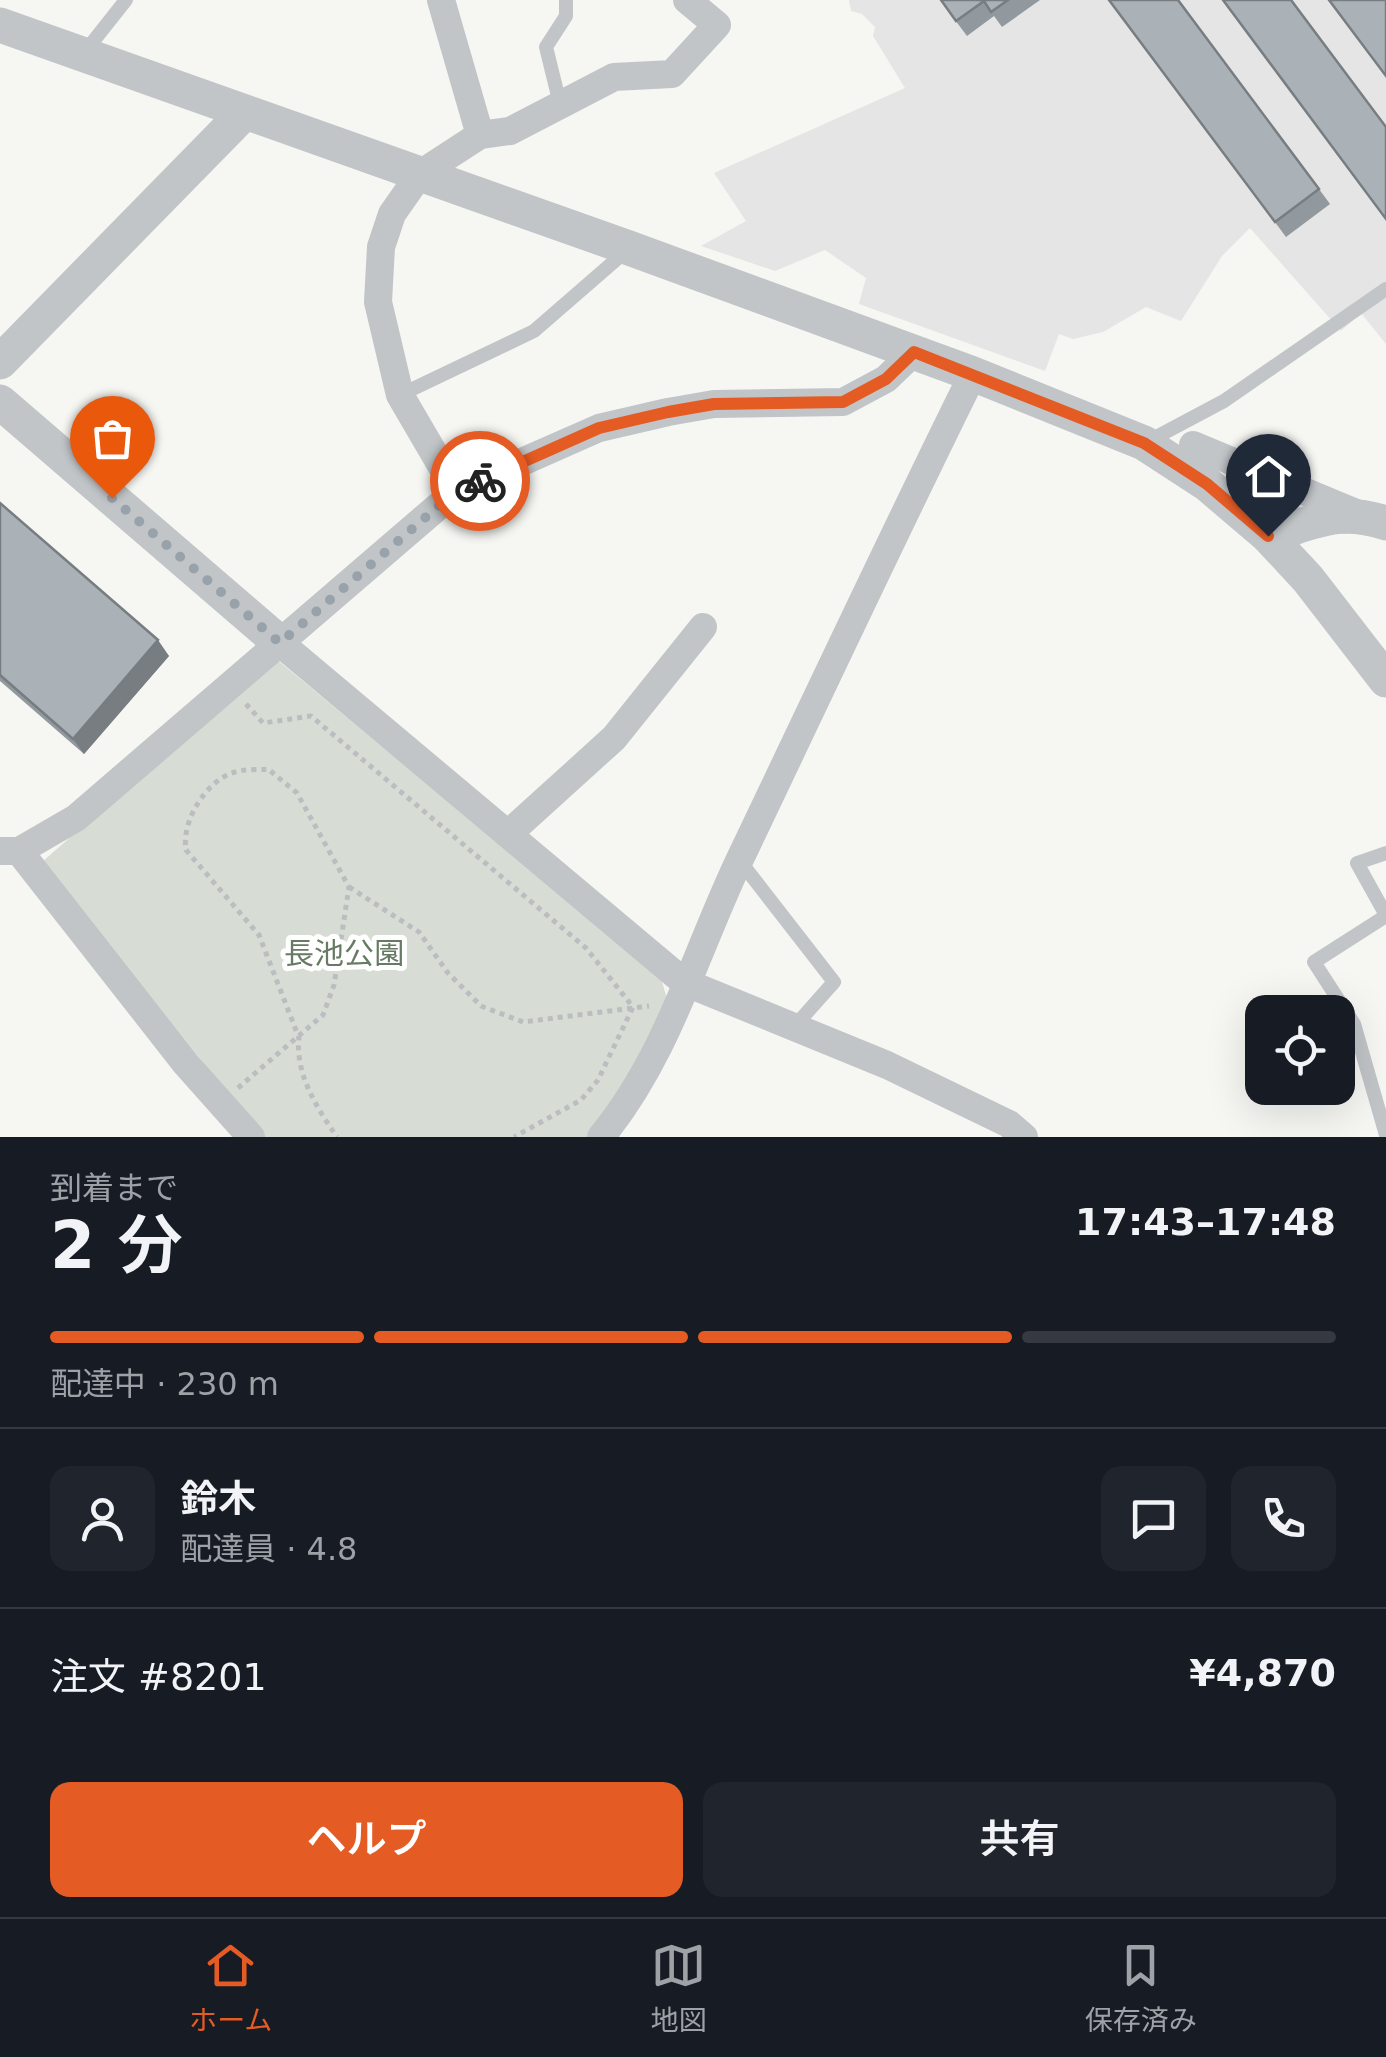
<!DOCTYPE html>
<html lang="ja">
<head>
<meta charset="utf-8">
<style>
	:root { --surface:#171b24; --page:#20242c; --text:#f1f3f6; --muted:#9ea1a6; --line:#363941; --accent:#e55b24 }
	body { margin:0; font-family:"DejaVu Sans","Noto Sans JP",sans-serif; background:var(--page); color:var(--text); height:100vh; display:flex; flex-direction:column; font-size:38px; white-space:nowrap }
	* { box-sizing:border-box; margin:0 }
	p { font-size:32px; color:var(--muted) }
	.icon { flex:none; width:55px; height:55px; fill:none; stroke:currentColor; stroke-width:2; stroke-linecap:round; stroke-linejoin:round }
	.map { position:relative; height:1137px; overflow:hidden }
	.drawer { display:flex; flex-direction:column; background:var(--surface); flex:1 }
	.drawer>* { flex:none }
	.buttons { position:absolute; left:1245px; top:995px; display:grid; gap:20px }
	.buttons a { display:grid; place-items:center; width:110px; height:110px; border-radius:20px; background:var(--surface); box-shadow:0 10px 40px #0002; font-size:50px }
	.pin { position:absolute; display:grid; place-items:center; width:85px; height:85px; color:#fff; margin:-102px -42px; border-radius:50% 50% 50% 0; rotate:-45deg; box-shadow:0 0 10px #0007 }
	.pin .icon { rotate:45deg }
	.courier { position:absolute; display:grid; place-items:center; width:100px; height:100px; margin:-50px; border:8px solid #e55b24; border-radius:50%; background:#fff; color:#222; box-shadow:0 2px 12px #0007 }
	.headline em { font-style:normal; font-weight:600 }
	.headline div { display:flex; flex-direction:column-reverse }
	.headline { display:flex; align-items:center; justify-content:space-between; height:170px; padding:0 50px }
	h1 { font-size:65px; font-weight:600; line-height:75px }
	.bar { display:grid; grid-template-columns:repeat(4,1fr); gap:15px 10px; align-content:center; height:120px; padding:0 50px }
	.bar i { height:12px; border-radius:8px; background:var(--line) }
	.bar .active { background:var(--accent) }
	.bar p { grid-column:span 4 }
	.line { display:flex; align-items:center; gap:25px; padding:0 50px; border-top:2px solid var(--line) }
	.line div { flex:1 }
	.round { display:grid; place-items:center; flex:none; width:105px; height:105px; border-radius:20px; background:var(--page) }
	.action { display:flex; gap:20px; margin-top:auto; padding:20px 50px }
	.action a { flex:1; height:115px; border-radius:20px; background:var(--accent); color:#fff; font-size:40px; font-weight:600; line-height:115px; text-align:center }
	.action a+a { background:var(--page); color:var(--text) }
	.dock { display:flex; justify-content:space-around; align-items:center; height:140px; border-top:2px solid var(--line); background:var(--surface); font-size:28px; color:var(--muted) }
	.dock a { display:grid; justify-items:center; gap:5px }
	.dock .active { color:var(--accent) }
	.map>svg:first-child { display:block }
</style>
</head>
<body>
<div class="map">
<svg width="1386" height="1137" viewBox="0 0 1386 1137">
	<rect width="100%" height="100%" fill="#f6f6f3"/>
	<polygon fill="#e4e5e4" points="849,0 1386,0 1386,344 1361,313 1341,331 1250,228 1222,256 1181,321 1146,307 1103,332 1073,339 1059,334 1045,371 859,304 866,278 825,250 775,271 701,246 746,221 714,173 905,88 873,36 875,27 862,14 851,11"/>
	<polygon fill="#d7ddd4" points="275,658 661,978 671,1013 593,1137 263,1137 42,862"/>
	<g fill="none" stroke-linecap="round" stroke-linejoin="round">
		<g stroke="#bbbdc0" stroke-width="5" stroke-dasharray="5 5" stroke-linecap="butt">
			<polyline points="246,704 263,723 311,716 586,948 633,1007 598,1080 581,1100 514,1137"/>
			<polyline points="349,887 419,932 448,973 481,1006 523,1022 649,1006"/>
			<path d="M238,1088L323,1015L334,985L349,887L297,793L268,769C258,770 245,769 235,772C206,780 181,822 186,850L259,935L299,1038C295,1074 317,1108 337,1137"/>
		</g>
		<g stroke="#c1c5c8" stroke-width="14">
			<polyline points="84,53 126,0"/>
			<polyline points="560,104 546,47 566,16 566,0"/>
			<polyline points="400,395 534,331 625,252"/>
			<polyline points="1145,443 1224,401 1386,289"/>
			<polyline points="1386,853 1357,863 1386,915"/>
			<polyline points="740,861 834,982 794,1027"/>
			<polyline points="1386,916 1314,962 1354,1024 1386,1135"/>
		</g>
		<g stroke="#c1c5c8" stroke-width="28">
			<polyline points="441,0 480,135"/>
			<polyline points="1193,445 1356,513"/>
			<polyline points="456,491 400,395 378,302 381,247 392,214 420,174 480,135 510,131 614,77 672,74 717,25 687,0"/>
			<polyline points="280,643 684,982 887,1065 1009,1124 1024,1137"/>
			<polyline points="508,834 614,738 703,627"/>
			<polyline points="0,851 19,851 76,818 456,491 599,428 668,412 714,404 843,402 886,379 914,352"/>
			<polyline points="19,851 186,1064 251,1137"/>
			<path d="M601,1137C668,1055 694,956 739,861C817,698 893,535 973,374"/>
		</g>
		<g stroke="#c1c5c8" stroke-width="35">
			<polyline points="0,25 629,248 973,374 1144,443 1207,484 1268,536 1308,579 1386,680"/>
			<polyline points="0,362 243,114"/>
			<polyline points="0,402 280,643"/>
			<path d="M1268,536C1315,522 1338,507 1386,523"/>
		</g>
	</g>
	<g fill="#92999e">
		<polygon points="940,0 1040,0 1002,27 994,16 967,36"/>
		<polygon points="1120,15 1319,189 1330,204 1286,237"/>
		<polygon points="0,503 169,656 84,754 0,681"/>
	</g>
	<polygon fill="#777d81" points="158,640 169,656 84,754 73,739"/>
	<g fill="#aab2b8" stroke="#777d81" stroke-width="2.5">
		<polygon points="941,0 1008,0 991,12 984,1 956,21"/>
		<polygon points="1109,0 1178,0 1319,189 1275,222"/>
		<polygon points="1223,0 1291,0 1386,127 1386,219"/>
		<polygon points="1329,0 1386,0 1386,76"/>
		<polygon points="0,503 158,640 73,739 0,675"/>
	</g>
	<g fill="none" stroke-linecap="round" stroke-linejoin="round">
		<polyline stroke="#98a2ab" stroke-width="10" stroke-dasharray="0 18" points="112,498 280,643 456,491 480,481"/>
		<polyline stroke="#e55b24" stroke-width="12" points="480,481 599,428 668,412 714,404 843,402 886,379 914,352 1144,443 1207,484 1268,536"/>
	</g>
	<g text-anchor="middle" stroke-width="10" stroke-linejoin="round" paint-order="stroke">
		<g font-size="30" fill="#677b64" stroke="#fff">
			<text x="344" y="964">長池公園</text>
		</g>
	</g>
</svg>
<div class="buttons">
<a><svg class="icon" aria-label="locate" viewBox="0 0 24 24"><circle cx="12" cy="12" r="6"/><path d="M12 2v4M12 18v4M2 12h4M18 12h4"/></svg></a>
</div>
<div class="pin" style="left:112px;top:498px;background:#ea580c"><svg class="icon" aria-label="bag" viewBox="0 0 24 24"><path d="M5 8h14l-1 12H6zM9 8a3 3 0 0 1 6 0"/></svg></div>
<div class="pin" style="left:1268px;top:536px;background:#1f2937"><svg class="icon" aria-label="home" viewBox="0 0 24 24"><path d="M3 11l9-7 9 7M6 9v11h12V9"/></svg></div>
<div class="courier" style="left:480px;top:481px"><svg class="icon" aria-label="bike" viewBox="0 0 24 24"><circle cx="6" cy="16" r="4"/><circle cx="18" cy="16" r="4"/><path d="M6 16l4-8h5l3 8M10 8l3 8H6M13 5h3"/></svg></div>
</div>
<section class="drawer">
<div class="headline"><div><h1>2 分</h1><p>到着まで</p></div><em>17:43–17:48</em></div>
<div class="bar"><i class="active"></i><i class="active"></i><i class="active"></i><i></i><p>配達中 · 230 m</p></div>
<div class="line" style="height:180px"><a class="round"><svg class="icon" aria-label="person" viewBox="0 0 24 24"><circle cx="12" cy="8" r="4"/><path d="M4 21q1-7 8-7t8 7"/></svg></a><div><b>鈴木</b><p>配達員 · 4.8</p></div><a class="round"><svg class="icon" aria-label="chat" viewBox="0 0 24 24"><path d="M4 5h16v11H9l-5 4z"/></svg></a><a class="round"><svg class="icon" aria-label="phone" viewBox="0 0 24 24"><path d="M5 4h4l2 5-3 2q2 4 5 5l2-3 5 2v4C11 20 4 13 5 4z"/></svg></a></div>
<div class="line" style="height:130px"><div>注文 #8201</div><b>¥4,870</b></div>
<div class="action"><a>ヘルプ</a><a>共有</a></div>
</section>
<nav class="dock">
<a class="active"><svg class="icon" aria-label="home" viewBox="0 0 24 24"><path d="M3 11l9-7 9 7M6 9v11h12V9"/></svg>ホーム</a>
<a><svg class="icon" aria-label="map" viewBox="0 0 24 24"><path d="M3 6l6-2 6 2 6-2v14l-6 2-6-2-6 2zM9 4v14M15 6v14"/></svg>地図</a>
<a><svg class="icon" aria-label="saved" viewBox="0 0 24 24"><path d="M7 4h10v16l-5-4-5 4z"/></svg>保存済み</a>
</nav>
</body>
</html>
